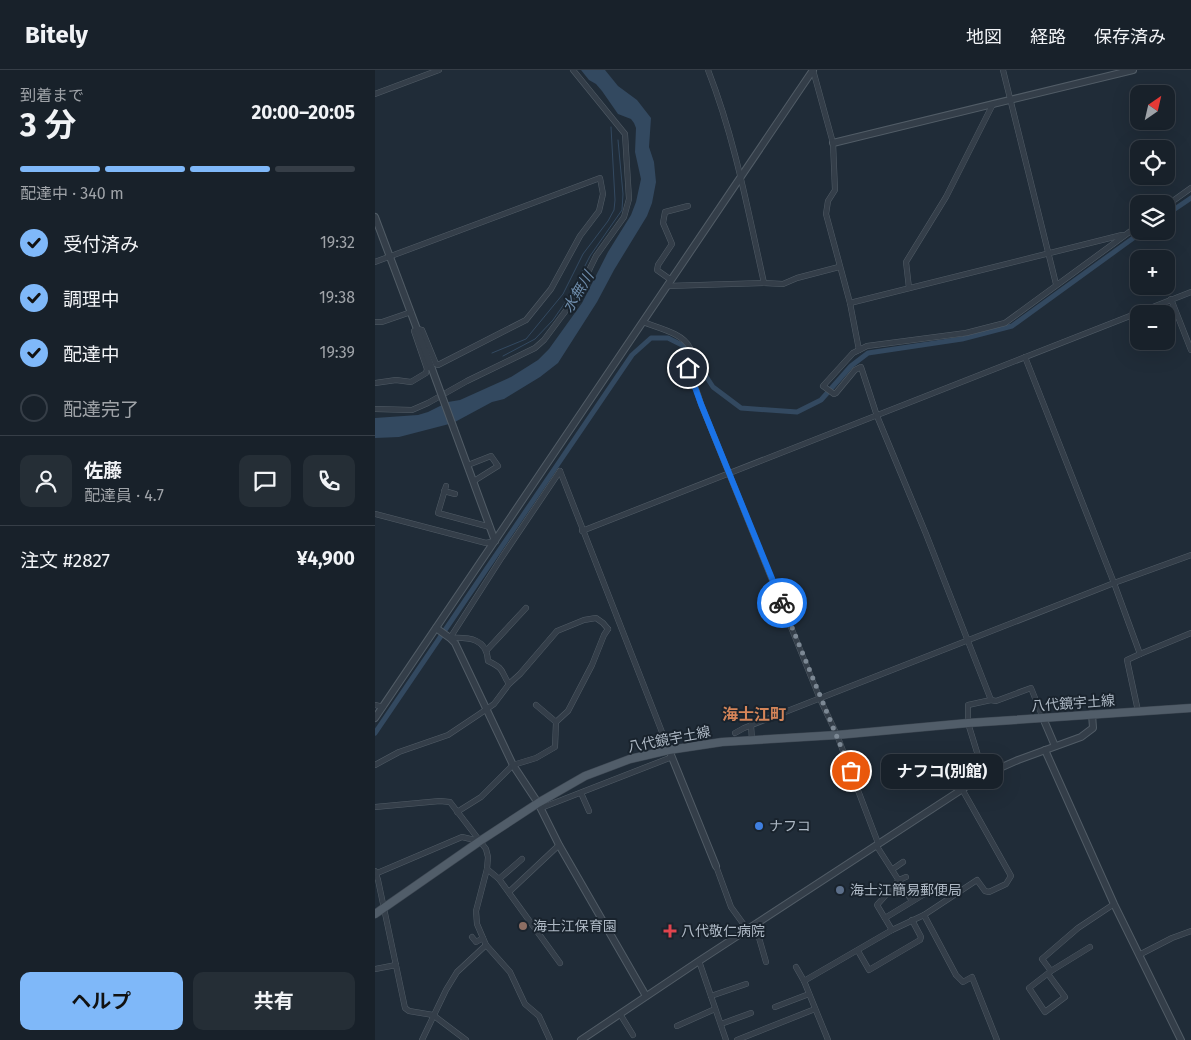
<!DOCTYPE html>
<html lang="ja">
<head>
<meta charset="utf-8">
<style>
	:root { --surface:#18212a; --page:#252e36; --text:#f1f3f6; --muted:#9fa3a8; --line:#363e47; --accent:#7fb8f9 }
	body { margin:0; font-family:"Fira Sans","Noto Sans JP",sans-serif; background:var(--page); color:var(--text); height:100vh; display:flex; flex-direction:column; font-size:19px; white-space:nowrap }
	* { box-sizing:border-box; margin:0 }
	p { font-size:16px; color:var(--muted) }
	.icon { flex:none; width:28px; height:28px; fill:none; stroke:currentColor; stroke-width:2; stroke-linecap:round; stroke-linejoin:round }
	.map { position:relative; flex:1; overflow:hidden }
	.drawer { display:flex; flex-direction:column; background:var(--surface); width:375px }
	.drawer>* { flex:none }
	.needle { width:32px; rotate:34deg }
	.tools { position:absolute; left:755px; top:15px; display:grid; gap:10px }
	.tools a { display:grid; place-items:center; width:45px; height:45px; border-radius:10px; background:var(--surface); box-shadow:0 5px 20px #0002,0 0 0 1px var(--line); font-size:25px }
	.pin { position:absolute; display:grid; place-items:center; width:42px; height:42px; color:#fff; margin:-21px; border:2px solid #fff; border-radius:50%; box-shadow:0 1px 5px #0007 }
	.courier { position:absolute; display:grid; place-items:center; width:50px; height:50px; margin:-25px; border:4px solid #1a73e8; border-radius:50%; background:#fff; color:#222; box-shadow:0 1px 6px #0007 }
	.bubble { position:absolute; height:35px; border-radius:10px; background:var(--surface); box-shadow:0 5px 20px #0002,0 0 0 1px var(--line); font-size:16px; font-weight:700; line-height:35px; text-align:center }
	.overview em { font-style:normal; font-weight:700 }
	.overview div { display:flex; flex-direction:column-reverse }
	.overview { display:flex; align-items:center; justify-content:space-between; height:85px; padding:0 20px }
	h1 { font-size:32px; font-weight:700; line-height:38px }
	.bar { display:grid; grid-template-columns:repeat(4,1fr); gap:8px 5px; align-content:center; height:60px; padding:0 20px }
	.bar i { height:6px; border-radius:4px; background:var(--line) }
	.bar .active { background:var(--accent) }
	.bar p { grid-column:span 4 }
	.line { display:flex; align-items:center; gap:12px; padding:0 20px; border-top:1px solid var(--line) }
	.line div { flex:1 }
	.round { display:grid; place-items:center; flex:none; width:52px; height:52px; border-radius:10px; background:var(--page) }
	ol { padding:0 20px; list-style:none }
	li { display:flex; align-items:center; gap:15px; height:55px }
	li p { margin-inline-start:auto }
	li .icon { padding:5px; border-radius:50%; background:var(--accent); color:#111; stroke-width:4 }
	li:last-child { color:var(--muted) }
	li i { width:28px; height:28px; border:2px solid var(--line); border-radius:50% }
	.primary-button { display:flex; gap:10px; margin-top:auto; padding:10px 20px }
	.primary-button a { flex:1; height:58px; border-radius:10px; background:var(--accent); color:#111; font-size:20px; font-weight:700; line-height:58px; text-align:center }
	.primary-button a+a { background:var(--page); color:var(--text) }
	header { display:flex; align-items:center; gap:30px; box-sizing:border-box; height:70px; padding:0 25px; background:var(--surface); border-bottom:1px solid var(--line) }
	header strong { font-size:24px }
	nav { display:flex; gap:28px; margin-inline-start:auto; font-size:18px }
	main { display:flex; flex:1; min-height:0 }
	.map>svg:first-child { display:block }
</style>
</head>
<body>
<header>
<strong>Bitely</strong>
<nav><a>地図</a><a>経路</a><a>保存済み</a></nav>
</header>
<main>
<section class="drawer">
<div class="overview"><div><h1>3 分</h1><p>到着まで</p></div><em>20:00–20:05</em></div>
<div class="bar"><i class="active"></i><i class="active"></i><i class="active"></i><i></i><p>配達中 · 340 m</p></div>
<ol>
<li><svg class="icon" aria-label="check" viewBox="0 0 24 24"><path d="M5 12l5 5 9-10"/></svg>受付済み<p>19:32</p></li>
<li><svg class="icon" aria-label="check" viewBox="0 0 24 24"><path d="M5 12l5 5 9-10"/></svg>調理中<p>19:38</p></li>
<li><svg class="icon" aria-label="check" viewBox="0 0 24 24"><path d="M5 12l5 5 9-10"/></svg>配達中<p>19:39</p></li>
<li><i></i>配達完了</li>
</ol>
<div class="line" style="height:90px"><a class="round"><svg class="icon" aria-label="person" viewBox="0 0 24 24"><circle cx="12" cy="8" r="4"/><path d="M4 21q1-7 8-7t8 7"/></svg></a><div><b>佐藤</b><p>配達員 · 4.7</p></div><a class="round"><svg class="icon" aria-label="chat" viewBox="0 0 24 24"><path d="M4 5h16v11H9l-5 4z"/></svg></a><a class="round"><svg class="icon" aria-label="phone" viewBox="0 0 24 24"><path d="M5 4h4l2 5-3 2q2 4 5 5l2-3 5 2v4C11 20 4 13 5 4z"/></svg></a></div>
<div class="line" style="height:65px"><div>注文 #2827</div><b>¥4,900</b></div>
<div class="primary-button"><a>ヘルプ</a><a>共有</a></div>
</section>
<div class="map">
<svg width="816" height="970" viewBox="0 0 816 970">
	<rect width="100%" height="100%" fill="#202c38"/>
	<polygon fill="#334960" points="206,0 230,0 243,16 262,30 276,48 274,77 279,92 281,112 277,133 272,146 239,200 222,232 183,293 165,307 129,329 117,332 78,353 24,367 0,368 0,348 43,345 53,342 73,332 85,330 136,307 163,290 174,279 207,233 233,182 256,145 261,132 266,109 260,82 261,58 259,53 256,49 243,44 227,21 221,14 214,10"/>
	<g fill="none" stroke-linecap="round" stroke-linejoin="round">
		<g stroke="#334960" stroke-width="1">
			<polyline points="117,283 151,269 188,224 208,184 233,151 239,140 240,130 236,57"/>
			<polyline points="128,286 160,269 178,250 194,227 215,186 247,140 248,124 243,70"/>
		</g>
		<g stroke="#334960" stroke-width="5">
			<polyline points="791,145 816,128"/>
			<polyline points="0,663 257,285 276,268 293,268 307,275 321,291 338,317 366,338 422,342 446,330 476,296 493,283 587,269 637,256 768,161"/>
		</g>
		<g stroke="#515c66" stroke-width="6">
			<g id="minor">
				<path d="M333,0C360,69 373,141 389,213"/>
				<polyline points="438,0 458,73 460,120 453,131 451,144 475,233 484,280"/>
				<polyline points="628,0 681,214"/>
				<polyline points="0,24 64,0"/>
				<polyline points="791,136 816,118"/>
				<polyline points="0,192 225,108 228,124 224,141 205,166 176,219 151,250 63,295 61,294 47,260 42,259 39,261 52,299 51,303 36,312 21,310 0,313"/>
				<polyline points="296,210 282,200 283,195 297,174 288,153 290,142 313,136"/>
				<polyline points="292,216 389,213 408,214 422,208 464,197"/>
				<polyline points="534,218 531,192 571,127 618,34"/>
				<polyline points="796,229 816,280"/>
				<polyline points="475,233 747,165"/>
				<polyline points="0,252 7,252 36,242"/>
				<path d="M268,252C283,258 308,263 315,278L304,287C317,301 320,316 326,334L445,629L462,665L503,773"/>
				<polyline points="650,287 739,513 765,584 752,590 763,641"/>
				<polyline points="0,339 37,340 53,333 92,311 160,278 169,270 201,227 221,186 249,147 254,129 250,64 198,0"/>
				<polyline points="93,395 116,386 123,396 99,411"/>
				<polyline points="185,401 294,680"/>
				<polyline points="71,416 63,443 115,457"/>
				<polyline points="69,421 80,424"/>
				<polyline points="0,444 111,473 120,471"/>
				<polyline points="207,461 816,222"/>
				<polyline points="75,568 127,487 185,401"/>
				<path d="M75,568C95,567 112,569 113,591C130,599 125,600 134,614"/>
				<polyline points="112,580 151,538"/>
				<polyline points="765,584 816,563"/>
				<polyline points="616,630 621,631 656,618 668,648"/>
				<polyline points="0,635 8,637"/>
				<polyline points="161,635 181,652"/>
				<polyline points="376,655 377,670"/>
				<polyline points="360,663 369,658 739,513 816,485"/>
				<polyline points="0,695 24,682 73,665 103,645 119,634 134,614 145,604 182,561 209,550 221,548 228,553 233,559"/>
				<polyline points="609,705 593,653 593,635 616,630 551,464 502,346 486,297 480,300 461,323 459,324 448,316 478,283 492,276 591,263 630,253 764,155"/>
				<polyline points="206,723 214,741"/>
				<polyline points="0,737 65,731 75,732 111,779 113,787 112,799 101,841 102,854 111,875 135,902 150,934 164,946 175,970"/>
				<polyline points="166,738 297,687"/>
				<polyline points="82,742 106,727 138,695 161,688 180,677 181,652 193,641 217,595 229,565 233,559"/>
				<polyline points="501,775 537,831"/>
				<polyline points="341,796 356,837 372,859"/>
				<polyline points="112,799 124,809 185,893"/>
				<polyline points="518,799 528,792"/>
				<polyline points="0,801 3,810 30,938 34,941 58,945 91,970"/>
				<polyline points="0,804 87,767 104,771"/>
				<polyline points="124,809 147,789"/>
				<polyline points="134,822 184,775"/>
				<polyline points="549,845 581,905 588,912 597,907 622,970"/>
				<polyline points="510,848 551,823"/>
				<polyline points="380,854 391,892"/>
				<polyline points="517,860 502,835 524,810 531,807"/>
				<polyline points="97,867 101,872 108,868"/>
				<polyline points="715,877 676,901 667,889 703,858 739,834"/>
				<polyline points="483,881 494,900 545,870 546,867 537,850"/>
				<polyline points="764,885 797,868 816,861"/>
				<polyline points="324,891 351,970"/>
				<polyline points="421,897 429,911"/>
				<polyline points="0,899 21,895"/>
				<polyline points="673,904 690,927 670,942 654,918 676,901"/>
				<polyline points="336,926 371,914"/>
				<polyline points="400,937 434,924"/>
				<polyline points="245,944 258,965"/>
				<polyline points="346,954 376,943"/>
				<polyline points="302,956 340,939"/>
				<polyline points="47,970 71,920 82,902 111,875"/>
				<polyline points="362,970 440,939"/>
				<polyline points="453,970 429,911 517,860 549,845 602,810 610,821 614,822 631,814 636,806 587,719"/>
			</g>
		</g>
		<g stroke="#515c66" stroke-width="8">
			<g id="tertiary">
				<polyline points="458,73 758,0"/>
				<polyline points="0,147 57,299"/>
				<polyline points="79,359 120,471"/>
				<polyline points="61,558 75,568 80,573 138,695 163,733 184,775 271,926"/>
				<polyline points="0,648 438,0"/>
				<polyline points="668,648 680,676"/>
				<polyline points="294,680 341,796"/>
				<polyline points="670,680 739,834 806,970"/>
				<polyline points="206,970 324,891 609,705 643,690 706,667 718,658 717,644"/>
			</g>
		</g>
		<g stroke="#3d4752" stroke-width="9">
			<polyline id="primary" points="0,844 105,771 163,733 210,706 255,689 294,680 347,672 462,665 593,653 816,638"/>
		</g>
		<use href="#minor" stroke="#343e49" stroke-width="5"/>
		<use href="#tertiary" stroke="#343e49" stroke-width="6"/>
		<use href="#primary" stroke="#515d69" stroke-width="8"/>
		<g stroke="#515c66" stroke-width="8" stroke-linecap="butt">
			<polyline id="tertiary-bridge" points="57,299 79,359"/>
		</g>
		<use href="#tertiary-bridge" stroke="#343e49" stroke-width="6"/>
	</g>
	<g fill="none" stroke-linecap="round" stroke-linejoin="round">
		<polyline stroke="#7c8894" stroke-width="5" stroke-dasharray="0 9" points="407,533 476,701"/>
		<polyline stroke="#1a73e8" stroke-width="6" points="313,298 326,334 407,533"/>
	</g>
	<circle fill="#3f7fe0" stroke="#19232d" stroke-width="2" cx="384" cy="756" r="5"/>
	<circle fill="#5c6f8a" stroke="#19232d" stroke-width="2" cx="465" cy="820" r="5"/>
	<circle fill="#8d6e63" stroke="#19232d" stroke-width="2" cx="148" cy="856" r="5"/>
	<path fill="#e0444e" stroke="#19232d" stroke-width="2" d="M292.5 853.5h5v5h5v5h-5v5h-5v-5h-5v-5h5z"/>
	<g text-anchor="middle" stroke-width="4" stroke-linejoin="round" paint-order="stroke">
		<g font-size="14" fill="#aeb9c5" stroke="#19232d">
			<text transform="translate(698 633) rotate(-4)" y="5">八代鏡宇土線</text>
			<text transform="translate(294 669) rotate(-11)" y="5">八代鏡宇土線</text>
		</g>
		<g font-size="14" fill="#aeb9c5" stroke="#19232d" text-anchor="start">
			<text x="394" y="761">ナフコ</text>
			<text x="475" y="825">海士江簡易郵便局</text>
			<text x="158" y="861">海士江保育園</text>
			<text x="306" y="866">八代敬仁病院</text>
		</g>
		<g font-size="15" font-style="italic" fill="#6e8caa" stroke="#19232d">
			<text transform="translate(203 222) rotate(-59)" y="5">水無川</text>
		</g>
		<g font-size="16" font-weight="bold" fill="#d58559" stroke="#19232d">
			<text x="379" y="650">海士江町</text>
		</g>
	</g>
</svg>
<div class="tools">
<a><svg class="needle" viewBox="-14 -14 28 28"><path d="M0-13l5 13h-10z" fill="#e53935"/><path d="M0 13l5-13h-10z" fill="#9fa3a8"/></svg></a>
<a><svg class="icon" aria-label="locate" viewBox="0 0 24 24"><circle cx="12" cy="12" r="6"/><path d="M12 2v4M12 18v4M2 12h4M18 12h4"/></svg></a>
<a><svg class="icon" aria-label="layers" viewBox="0 0 24 24"><path d="M12 4l9 5-9 5-9-5zM3 14l9 5 9-5"/></svg></a>
<a>+</a>
<a>−</a>
</div>
<div class="pin" style="left:476px;top:701px;background:#ea580c"><svg class="icon" aria-label="bag" viewBox="0 0 24 24"><path d="M5 8h14l-1 12H6zM9 8a3 3 0 0 1 6 0"/></svg></div>
<div class="pin" style="left:313px;top:298px;background:#1f2937"><svg class="icon" aria-label="home" viewBox="0 0 24 24"><path d="M3 11l9-7 9 7M6 9v11h12V9"/></svg></div>
<div class="courier" style="left:407px;top:533px"><svg class="icon" aria-label="bike" viewBox="0 0 24 24"><circle cx="6" cy="16" r="4"/><circle cx="18" cy="16" r="4"/><path d="M6 16l4-8h5l3 8M10 8l3 8H6M13 5h3"/></svg></div>
<div class="bubble" style="left:506px;top:684px;width:122px">ナフコ(別館)</div>
</div>
</main>
</body>
</html>
